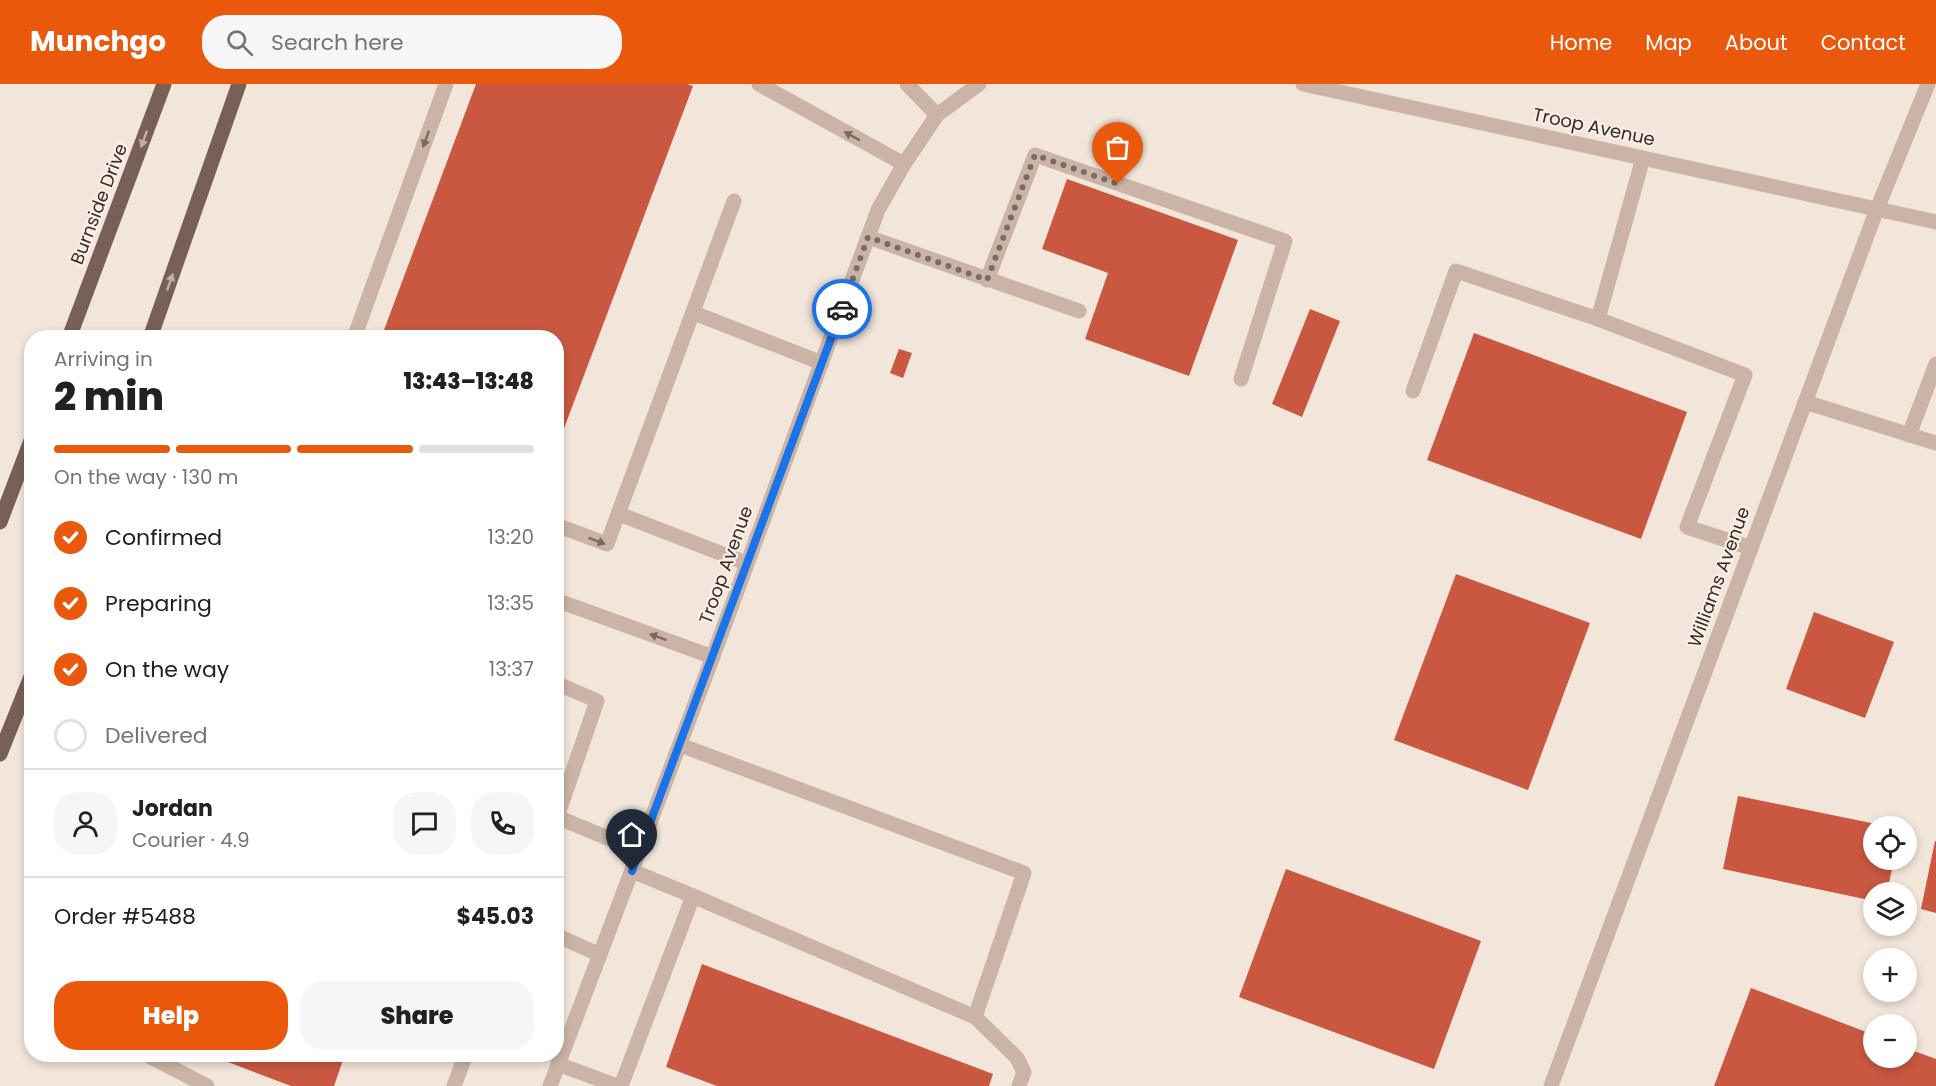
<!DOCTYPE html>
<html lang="en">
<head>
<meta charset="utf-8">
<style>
	:root { --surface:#fff; --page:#f6f6f6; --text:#202124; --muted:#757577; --line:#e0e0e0; --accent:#ea580c }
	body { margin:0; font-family:Poppins,sans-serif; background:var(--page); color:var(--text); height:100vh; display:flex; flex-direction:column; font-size:22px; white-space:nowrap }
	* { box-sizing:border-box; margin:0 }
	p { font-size:20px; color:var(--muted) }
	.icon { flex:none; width:33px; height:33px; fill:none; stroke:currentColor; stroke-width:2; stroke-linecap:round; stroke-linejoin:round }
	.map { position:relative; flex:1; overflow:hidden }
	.details { position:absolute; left:24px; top:246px; width:540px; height:732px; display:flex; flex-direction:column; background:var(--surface); border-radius:24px; box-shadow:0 3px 9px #0003 }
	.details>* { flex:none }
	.controls { position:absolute; left:1863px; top:732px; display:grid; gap:12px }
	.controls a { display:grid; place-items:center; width:54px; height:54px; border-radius:50%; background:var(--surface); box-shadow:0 3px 9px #0003; font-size:30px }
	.pin { position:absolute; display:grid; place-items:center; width:51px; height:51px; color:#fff; margin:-62px -26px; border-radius:50% 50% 50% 0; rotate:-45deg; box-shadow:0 0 6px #0007 }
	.pin .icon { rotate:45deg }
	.courier { position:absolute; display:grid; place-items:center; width:60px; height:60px; margin:-30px; border:4px solid #1a73e8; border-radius:50%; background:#fff; color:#222; box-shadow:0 2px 8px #0007 }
	.headline em { font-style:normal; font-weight:800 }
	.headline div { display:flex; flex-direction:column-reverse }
	.headline { display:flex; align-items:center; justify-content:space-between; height:102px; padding:0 30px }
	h1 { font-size:39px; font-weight:800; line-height:45px }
	.bar { display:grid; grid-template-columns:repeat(4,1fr); gap:9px 6px; align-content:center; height:72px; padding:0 30px }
	.bar i { height:8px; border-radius:4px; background:var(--line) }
	.bar .active { background:var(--accent) }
	.bar p { grid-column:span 4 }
	.line { display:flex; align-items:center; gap:15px; padding:0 30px; border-top:2px solid var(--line) }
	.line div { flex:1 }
	.round { display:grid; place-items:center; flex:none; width:63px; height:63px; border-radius:24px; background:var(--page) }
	ol { padding:0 30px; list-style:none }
	li { display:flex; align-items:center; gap:18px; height:66px }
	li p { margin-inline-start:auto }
	li .icon { padding:6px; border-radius:50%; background:var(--accent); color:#fff; stroke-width:4 }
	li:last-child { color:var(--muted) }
	li i { width:33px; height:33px; border:3px solid var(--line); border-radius:50% }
	.button { display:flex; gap:12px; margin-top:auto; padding:12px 30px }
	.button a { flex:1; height:69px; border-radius:24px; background:var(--accent); color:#fff; font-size:24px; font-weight:800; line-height:69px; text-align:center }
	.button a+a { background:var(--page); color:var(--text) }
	header { display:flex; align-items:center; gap:36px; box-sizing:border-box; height:84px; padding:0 30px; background:var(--accent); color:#fff }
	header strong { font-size:28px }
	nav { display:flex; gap:33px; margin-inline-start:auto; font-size:21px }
	.search { width:420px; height:54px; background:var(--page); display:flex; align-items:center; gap:15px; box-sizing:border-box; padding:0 21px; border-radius:24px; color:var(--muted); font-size:22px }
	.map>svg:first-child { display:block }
</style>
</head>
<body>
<header>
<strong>Munchgo</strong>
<div class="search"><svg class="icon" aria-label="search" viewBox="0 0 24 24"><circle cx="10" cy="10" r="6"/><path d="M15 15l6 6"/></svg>Search here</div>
<nav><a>Home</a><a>Map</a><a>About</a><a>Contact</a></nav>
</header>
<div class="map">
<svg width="1936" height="1002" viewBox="0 0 1936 1002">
	<rect width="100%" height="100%" fill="#f2e5da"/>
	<g fill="#ca5840">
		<polygon points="476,0 687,0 693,2 557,363 556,254 381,254"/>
		<polygon points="1067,95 1238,156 1189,292 1085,255 1108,189 1042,165"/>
		<polygon points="1310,225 1340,237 1302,333 1272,320"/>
		<polygon points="1474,249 1687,328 1641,455 1427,376"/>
		<polygon points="899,265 912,269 903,294 890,289"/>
		<polygon points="1456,490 1590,539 1528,706 1394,656"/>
		<polygon points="1814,528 1894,558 1865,634 1786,605"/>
		<polygon points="1738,712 1881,741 1874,742 1874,776 1894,776 1887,808 1874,808 1874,817 1723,785"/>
		<polygon points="1935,757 1936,757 1936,829 1921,825"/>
		<polygon points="1286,785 1481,857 1434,985 1239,913"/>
		<polygon points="702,880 993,990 989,1002 717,1002 666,983"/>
		<polygon points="1751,904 1874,951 1874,974 1906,974 1906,964 1936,975 1936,1002 1714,1002"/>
		<polygon points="207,970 345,970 334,1002 291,1002"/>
	</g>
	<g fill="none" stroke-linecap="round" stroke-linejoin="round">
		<g stroke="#cbb4a5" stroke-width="15">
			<polyline points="759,0 904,80"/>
			<polyline points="907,0 937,31"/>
			<polyline points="1303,0 1936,138"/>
			<polyline points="1643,74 1598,235 1745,291 1687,443 1751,464"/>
			<polyline points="868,153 1079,227"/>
			<polyline points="987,196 1035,71 1285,157 1241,295"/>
			<polyline points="694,229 822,279"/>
			<polyline points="354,254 446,0"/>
			<polyline points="1413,307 1456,187 1598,235"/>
			<polyline points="1805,318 1936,359"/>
			<polyline points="1909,351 1936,280"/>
			<polyline points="619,430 746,479"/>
			<polyline points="556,441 607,460 734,117"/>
			<polyline points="556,516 713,573"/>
			<polyline points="556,599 597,617 557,733"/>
			<polyline points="680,661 1024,789 975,933"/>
			<polyline points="556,735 557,733 639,767"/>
			<polyline points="693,812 975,933 1017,974 1024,988 1019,1002"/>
			<polyline points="556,851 600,871"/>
			<polyline points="145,970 207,1002"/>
			<polyline points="558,980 617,1002"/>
			<polyline points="454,1002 466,970"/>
			<polyline points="550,1002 706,591 878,126 904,80 937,31 979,0"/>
			<polyline points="621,1002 693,812 632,787"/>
			<polyline points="1551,1002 1877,125 1928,0"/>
		</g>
		<g stroke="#796057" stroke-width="15">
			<polyline points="69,254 164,0"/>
			<polyline points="150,254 239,0"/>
			<polyline points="0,438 32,354"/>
			<polyline points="0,670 32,590"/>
		</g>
	</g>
	<defs><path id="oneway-solid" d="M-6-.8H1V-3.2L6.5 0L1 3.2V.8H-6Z" transform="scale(1.5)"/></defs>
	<g fill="#796960">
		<use href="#oneway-solid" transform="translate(852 52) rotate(-151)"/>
		<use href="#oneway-solid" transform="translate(426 55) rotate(110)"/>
		<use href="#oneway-solid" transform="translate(597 457) rotate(21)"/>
		<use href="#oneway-solid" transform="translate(658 553) rotate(-160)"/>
	</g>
	<g fill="#c0afa6">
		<use href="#oneway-solid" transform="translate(144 55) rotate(110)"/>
		<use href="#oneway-solid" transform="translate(170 198) rotate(-71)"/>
	</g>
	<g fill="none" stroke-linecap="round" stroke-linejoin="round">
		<polyline stroke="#786c66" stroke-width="6" stroke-dasharray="0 10.8" points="842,225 868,153 987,196 1035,71 1118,100"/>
		<polyline stroke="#1a73e8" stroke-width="8" points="632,787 842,225"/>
	</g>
	<g text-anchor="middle" stroke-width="4.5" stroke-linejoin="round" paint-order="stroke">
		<g font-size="18" fill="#362b27" stroke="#faefe6">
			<text transform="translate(1594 43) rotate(12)" y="6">Troop Avenue</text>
			<text transform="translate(99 120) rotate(-69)" y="6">Burnside Drive</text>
			<text transform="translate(726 481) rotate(-70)" y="6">Troop Avenue</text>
			<text transform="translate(1719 493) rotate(-70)" y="6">Williams Avenue</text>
		</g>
	</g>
</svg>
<div class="controls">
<a><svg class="icon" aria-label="locate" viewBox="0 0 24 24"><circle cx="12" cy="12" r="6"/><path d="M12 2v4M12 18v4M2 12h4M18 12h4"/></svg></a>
<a><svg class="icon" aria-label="layers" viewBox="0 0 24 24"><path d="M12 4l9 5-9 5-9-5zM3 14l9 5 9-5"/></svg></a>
<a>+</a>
<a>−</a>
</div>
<div class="pin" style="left:1118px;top:100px;background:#ea580c"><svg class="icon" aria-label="bag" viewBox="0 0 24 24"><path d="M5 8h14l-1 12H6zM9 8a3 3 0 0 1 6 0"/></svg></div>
<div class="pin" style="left:632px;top:787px;background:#1f2937"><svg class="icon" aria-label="home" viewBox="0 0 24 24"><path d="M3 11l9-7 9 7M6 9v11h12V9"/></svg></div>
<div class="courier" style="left:842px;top:225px"><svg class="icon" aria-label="car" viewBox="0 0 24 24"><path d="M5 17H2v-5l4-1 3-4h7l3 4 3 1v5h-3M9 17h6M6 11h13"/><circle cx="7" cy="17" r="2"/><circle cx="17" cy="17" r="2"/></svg></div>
<section class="details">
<div class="headline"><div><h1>2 min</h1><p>Arriving in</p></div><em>13:43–13:48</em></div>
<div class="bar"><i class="active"></i><i class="active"></i><i class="active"></i><i></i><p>On the way · 130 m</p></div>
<ol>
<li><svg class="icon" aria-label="check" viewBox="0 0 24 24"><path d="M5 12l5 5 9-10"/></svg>Confirmed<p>13:20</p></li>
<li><svg class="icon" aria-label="check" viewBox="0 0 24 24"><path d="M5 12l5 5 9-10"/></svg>Preparing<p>13:35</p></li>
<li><svg class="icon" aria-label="check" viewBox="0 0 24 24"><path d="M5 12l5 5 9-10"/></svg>On the way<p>13:37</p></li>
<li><i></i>Delivered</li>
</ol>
<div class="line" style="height:108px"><a class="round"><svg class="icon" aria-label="person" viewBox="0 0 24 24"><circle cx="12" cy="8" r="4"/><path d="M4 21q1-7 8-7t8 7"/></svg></a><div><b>Jordan</b><p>Courier · 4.9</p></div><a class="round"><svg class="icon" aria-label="chat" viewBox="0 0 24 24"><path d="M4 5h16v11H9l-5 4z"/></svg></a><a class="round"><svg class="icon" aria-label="phone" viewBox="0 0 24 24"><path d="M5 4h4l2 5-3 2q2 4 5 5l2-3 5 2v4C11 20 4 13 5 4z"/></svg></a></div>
<div class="line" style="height:78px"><div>Order #5488</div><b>$45.03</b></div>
<div class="button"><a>Help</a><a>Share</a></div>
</section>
</div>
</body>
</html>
